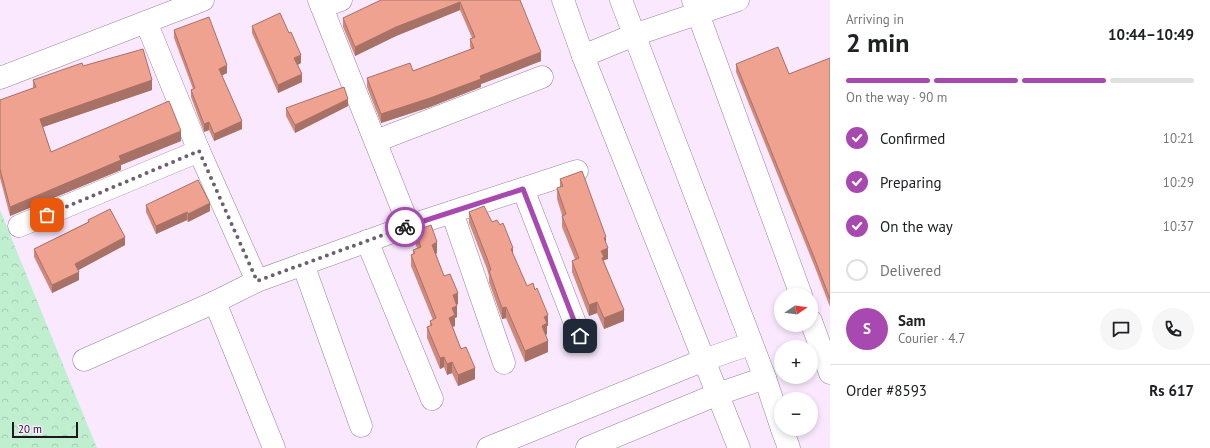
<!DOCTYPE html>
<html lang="en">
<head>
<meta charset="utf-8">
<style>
	:root { --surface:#fff; --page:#f6f6f6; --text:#202124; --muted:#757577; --line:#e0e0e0; --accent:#a848b1 }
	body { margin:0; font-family:"PT Sans",sans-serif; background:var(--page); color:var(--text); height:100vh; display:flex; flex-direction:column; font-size:15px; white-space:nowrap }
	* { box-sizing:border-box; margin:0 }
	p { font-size:13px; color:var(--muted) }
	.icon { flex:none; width:22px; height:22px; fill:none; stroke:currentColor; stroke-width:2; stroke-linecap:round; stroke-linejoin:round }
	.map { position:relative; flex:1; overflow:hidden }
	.sheet { display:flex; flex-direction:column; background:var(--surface); width:380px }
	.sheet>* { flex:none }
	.needle { width:26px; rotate:77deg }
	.tools { position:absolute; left:774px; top:288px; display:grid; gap:8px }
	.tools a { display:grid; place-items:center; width:44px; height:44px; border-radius:50%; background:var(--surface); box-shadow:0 2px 6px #0003; font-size:20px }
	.scale { position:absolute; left:12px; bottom:10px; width:66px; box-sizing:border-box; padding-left:4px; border:2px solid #1f1720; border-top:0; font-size:11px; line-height:14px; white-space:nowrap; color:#1f1720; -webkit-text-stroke:3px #fae9fe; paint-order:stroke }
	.pin { position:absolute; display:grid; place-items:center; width:34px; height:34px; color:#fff; margin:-17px; border-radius:8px; box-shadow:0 2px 6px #0006 }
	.courier { position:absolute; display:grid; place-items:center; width:40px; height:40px; margin:-20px; border:3px solid #a848b1; border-radius:50%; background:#fff; color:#222; box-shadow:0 1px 5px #0007 }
	.headline em { font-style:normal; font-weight:800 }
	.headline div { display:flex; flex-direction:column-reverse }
	.headline { display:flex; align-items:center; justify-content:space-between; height:68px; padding:0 16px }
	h1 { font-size:26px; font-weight:800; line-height:30px }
	.bar { display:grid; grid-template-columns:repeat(4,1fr); gap:6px 4px; align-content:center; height:48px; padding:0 16px }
	.bar i { height:5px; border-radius:3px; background:var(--line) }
	.bar .current { background:var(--accent) }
	.bar p { grid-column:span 4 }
	.line { display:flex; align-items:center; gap:10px; padding:0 16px; border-top:1px solid var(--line) }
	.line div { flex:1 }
	.round { display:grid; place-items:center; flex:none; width:42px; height:42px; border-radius:21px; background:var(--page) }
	ol { padding:0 16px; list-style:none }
	li { display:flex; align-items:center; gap:12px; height:44px }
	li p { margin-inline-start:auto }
	li .icon { padding:4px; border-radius:50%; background:var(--accent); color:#fff; stroke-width:4 }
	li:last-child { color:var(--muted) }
	li i { width:22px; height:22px; border:2px solid var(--line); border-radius:50% }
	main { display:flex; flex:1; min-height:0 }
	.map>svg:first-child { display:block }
</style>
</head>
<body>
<main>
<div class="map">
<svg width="830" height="448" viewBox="0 0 830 448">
	<defs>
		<pattern id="park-crowns" width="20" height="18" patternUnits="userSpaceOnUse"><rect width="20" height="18" fill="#bfefce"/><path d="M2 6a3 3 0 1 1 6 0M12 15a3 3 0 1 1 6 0" fill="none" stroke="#a4ccb1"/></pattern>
	</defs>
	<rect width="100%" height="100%" fill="#fae9fe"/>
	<polygon fill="url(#park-crowns)" points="0,210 97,448 0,448"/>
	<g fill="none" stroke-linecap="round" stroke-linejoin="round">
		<g stroke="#96839b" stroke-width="23">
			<g id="minor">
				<polyline points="319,0 409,226"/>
				<polyline points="563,0 583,56 739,448"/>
				<polyline points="621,0 765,378 781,426"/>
				<polyline points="693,0 801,295"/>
				<polyline points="322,7 341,0"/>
				<polyline points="146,22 199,151 257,281"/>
				<polyline points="583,56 634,35 738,0"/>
				<polyline points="0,78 203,0"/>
				<polyline points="376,141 542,77"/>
				<polyline points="523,189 580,336"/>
				<polyline points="452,212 504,363"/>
				<polyline points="19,226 199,151"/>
				<polyline points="367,241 432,399"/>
				<polyline points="303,264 361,426"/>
				<polyline points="215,302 274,448"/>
				<polyline points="811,321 830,373"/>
				<polyline points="84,360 215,302 257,281 409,226 577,171"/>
				<polyline points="782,429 789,448"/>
				<polyline points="488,448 704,360 750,344"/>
				<polyline points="587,448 718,394 765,378"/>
			</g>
		</g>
		<use href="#minor" stroke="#fff" stroke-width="22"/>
	</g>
	<g fill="#ce8b7d">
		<polygon points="381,0 520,0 541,61 481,84 481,87 430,107 381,123 367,87 367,78 413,71 471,49 470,47 470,39 472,38 460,10 396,36 355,56 343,27 343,18"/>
		<polygon points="252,26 301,63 298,65 302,82 278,93 252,33"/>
		<polygon points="174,30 227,73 222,75 242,129 214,141 209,130 204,132 191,97 191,90 193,89 174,38"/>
		<polygon points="830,58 830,307 814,265 736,72 736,64 789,74"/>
		<polygon points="83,66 152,90 43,127 51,152 181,141 121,165 121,170 10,216 0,178 0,100 33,88 33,80"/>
		<polygon points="348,106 295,133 286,116 286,108"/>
		<polygon points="560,179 606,244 608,259 604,260 604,261 624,321 604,329 597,313 589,316 572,272 572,261 575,259 562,227 562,215 557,199 557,188 560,187"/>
		<polygon points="146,205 210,211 188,222 187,220 156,234 146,212"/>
		<polygon points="469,212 492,222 513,255 527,286 548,326 547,326 547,334 546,335 548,352 525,362 506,318 502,319 489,282 489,276 487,269 469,223"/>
		<polygon points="88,220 125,245 78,270 79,280 52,293 34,257 34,249 88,222"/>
		<polygon points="415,231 437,253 436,254 444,276 458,304 456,305 457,317 455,318 455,326 452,327 461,349 475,379 458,386 452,373 447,375 444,367 440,369 427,338 427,327 430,326 430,321 433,320 411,266 411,255 413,254 413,250 417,248 415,242"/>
	</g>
	<g fill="#a87166">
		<polygon points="460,2 460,10 396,36 355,56 355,47 396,27"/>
		<polygon points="541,52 541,61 481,84 481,87 430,107 381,123 381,114"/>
		<polygon points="301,55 301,63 294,66 294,58"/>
		<polygon points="227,65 227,73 219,77 219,69"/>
		<polygon points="302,74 302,82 278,93 278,85"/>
		<polygon points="152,80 152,90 40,128 40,119"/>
		<polygon points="348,99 348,106 295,133 295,125"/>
		<polygon points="242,121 242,129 214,141 214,134"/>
		<polygon points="209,122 209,130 204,132 204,124"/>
		<polygon points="181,131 181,141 121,165 121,170 10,216 10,207 119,156"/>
		<polygon points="210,203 210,211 188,222 188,214"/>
		<polygon points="187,212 187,220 156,234 156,226"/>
		<polygon points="125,237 125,245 75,272 75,264"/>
		<polygon points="606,237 606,248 604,238"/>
		<polygon points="437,242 437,253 432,256 432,245"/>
		<polygon points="513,248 513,259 511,249"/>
		<polygon points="608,248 608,259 604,260 604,268 601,251"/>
		<polygon points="79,272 79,280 52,293 52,285"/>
		<polygon points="458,293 458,304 453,306 453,295"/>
		<polygon points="597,302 597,313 589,316 589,305"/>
		<polygon points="457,306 457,317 455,318 455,326 449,328 449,318 452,308"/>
		<polygon points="506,307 506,318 502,319 502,308"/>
		<polygon points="624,310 624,321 604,329 604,318"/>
		<polygon points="548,315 548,326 547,326 547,334 542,337 542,326 544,317"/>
		<polygon points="548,341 548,352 525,362 525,351"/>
		<polygon points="444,357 444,367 440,369 440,358"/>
		<polygon points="452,362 452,373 447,375 447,364"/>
		<polygon points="475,368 475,379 458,386 458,375"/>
	</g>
	<g fill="#f0a291" stroke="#a87166">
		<polygon points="381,0 520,0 541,52 480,76 481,79 430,98 381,114 367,78 410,63 413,71 474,48 470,39 475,37 460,2 396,27 355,47 343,18"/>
		<polygon points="280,13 289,33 291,32 301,55 294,58 302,74 278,85 252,26"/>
		<polygon points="209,17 227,65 219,69 242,121 214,134 209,122 204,124 191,90 195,88 174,30"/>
		<polygon points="778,47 789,74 830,58 830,299 814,257 736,64"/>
		<polygon points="143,49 152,80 40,119 51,152 169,101 181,131 119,156 121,160 10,207 0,169 0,100 36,87 33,80 82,63 83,66"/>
		<polygon points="344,87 348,99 295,125 286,108"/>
		<polygon points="582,171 606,237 604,238 608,248 601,251 604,257 602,258 624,310 604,318 597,302 589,305 572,261 579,258 562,216 566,214 557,188 563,186 560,179"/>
		<polygon points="198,180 210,203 188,214 187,212 156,226 146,205"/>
		<polygon points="484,206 492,222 497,220 500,225 503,223 513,248 511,249 527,286 533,283 535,290 537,288 548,315 544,317 547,323 542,326 548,341 525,351 506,307 502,308 489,271 491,270 487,258 469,212"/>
		<polygon points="110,209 125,237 75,264 79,272 52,285 34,249 89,222 88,220"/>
		<polygon points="431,225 437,242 432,245 444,276 450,274 458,293 453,295 457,306 452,308 455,315 449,318 461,349 466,347 475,368 458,375 452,362 447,364 444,357 440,358 427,327 432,325 430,321 436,318 411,255 415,253 413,250 421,247 415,231"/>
	</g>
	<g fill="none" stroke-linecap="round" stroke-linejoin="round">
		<polyline stroke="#6c606e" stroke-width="4" stroke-dasharray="0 7.2" points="47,215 199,151 257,281 405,227"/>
		<polyline stroke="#a848b1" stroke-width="5" points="405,227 523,189 580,336"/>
	</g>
</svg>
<div class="tools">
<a><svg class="needle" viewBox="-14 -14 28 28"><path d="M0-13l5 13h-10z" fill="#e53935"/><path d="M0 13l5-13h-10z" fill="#757577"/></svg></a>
<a>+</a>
<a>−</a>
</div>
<div class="scale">20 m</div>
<div class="pin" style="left:47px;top:215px;background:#ea580c"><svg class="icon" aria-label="bag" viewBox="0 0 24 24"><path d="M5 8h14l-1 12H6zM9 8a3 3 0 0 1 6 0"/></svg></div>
<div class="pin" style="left:580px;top:336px;background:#1f2937"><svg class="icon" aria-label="home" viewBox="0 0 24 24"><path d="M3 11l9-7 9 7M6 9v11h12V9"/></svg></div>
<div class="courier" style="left:405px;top:227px"><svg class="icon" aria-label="bike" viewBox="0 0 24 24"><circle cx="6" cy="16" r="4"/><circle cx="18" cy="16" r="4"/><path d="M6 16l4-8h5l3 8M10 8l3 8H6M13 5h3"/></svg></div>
</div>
<section class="sheet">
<div class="headline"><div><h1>2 min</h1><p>Arriving in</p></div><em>10:44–10:49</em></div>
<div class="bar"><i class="current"></i><i class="current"></i><i class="current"></i><i></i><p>On the way · 90 m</p></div>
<ol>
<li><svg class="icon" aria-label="check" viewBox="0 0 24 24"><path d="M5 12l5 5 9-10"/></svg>Confirmed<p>10:21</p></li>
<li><svg class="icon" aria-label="check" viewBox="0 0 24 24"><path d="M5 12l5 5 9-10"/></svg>Preparing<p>10:29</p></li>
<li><svg class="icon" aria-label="check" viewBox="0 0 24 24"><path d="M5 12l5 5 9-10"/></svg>On the way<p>10:37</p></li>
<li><i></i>Delivered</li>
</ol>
<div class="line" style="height:72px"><b class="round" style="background:var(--accent);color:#fff">S</b><div><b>Sam</b><p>Courier · 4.7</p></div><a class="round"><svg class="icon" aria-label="chat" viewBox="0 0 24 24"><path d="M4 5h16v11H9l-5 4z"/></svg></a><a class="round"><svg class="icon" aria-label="phone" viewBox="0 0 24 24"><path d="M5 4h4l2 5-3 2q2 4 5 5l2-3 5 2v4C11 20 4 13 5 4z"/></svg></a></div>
<div class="line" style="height:52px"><div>Order #8593</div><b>Rs 617</b></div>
</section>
</main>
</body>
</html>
